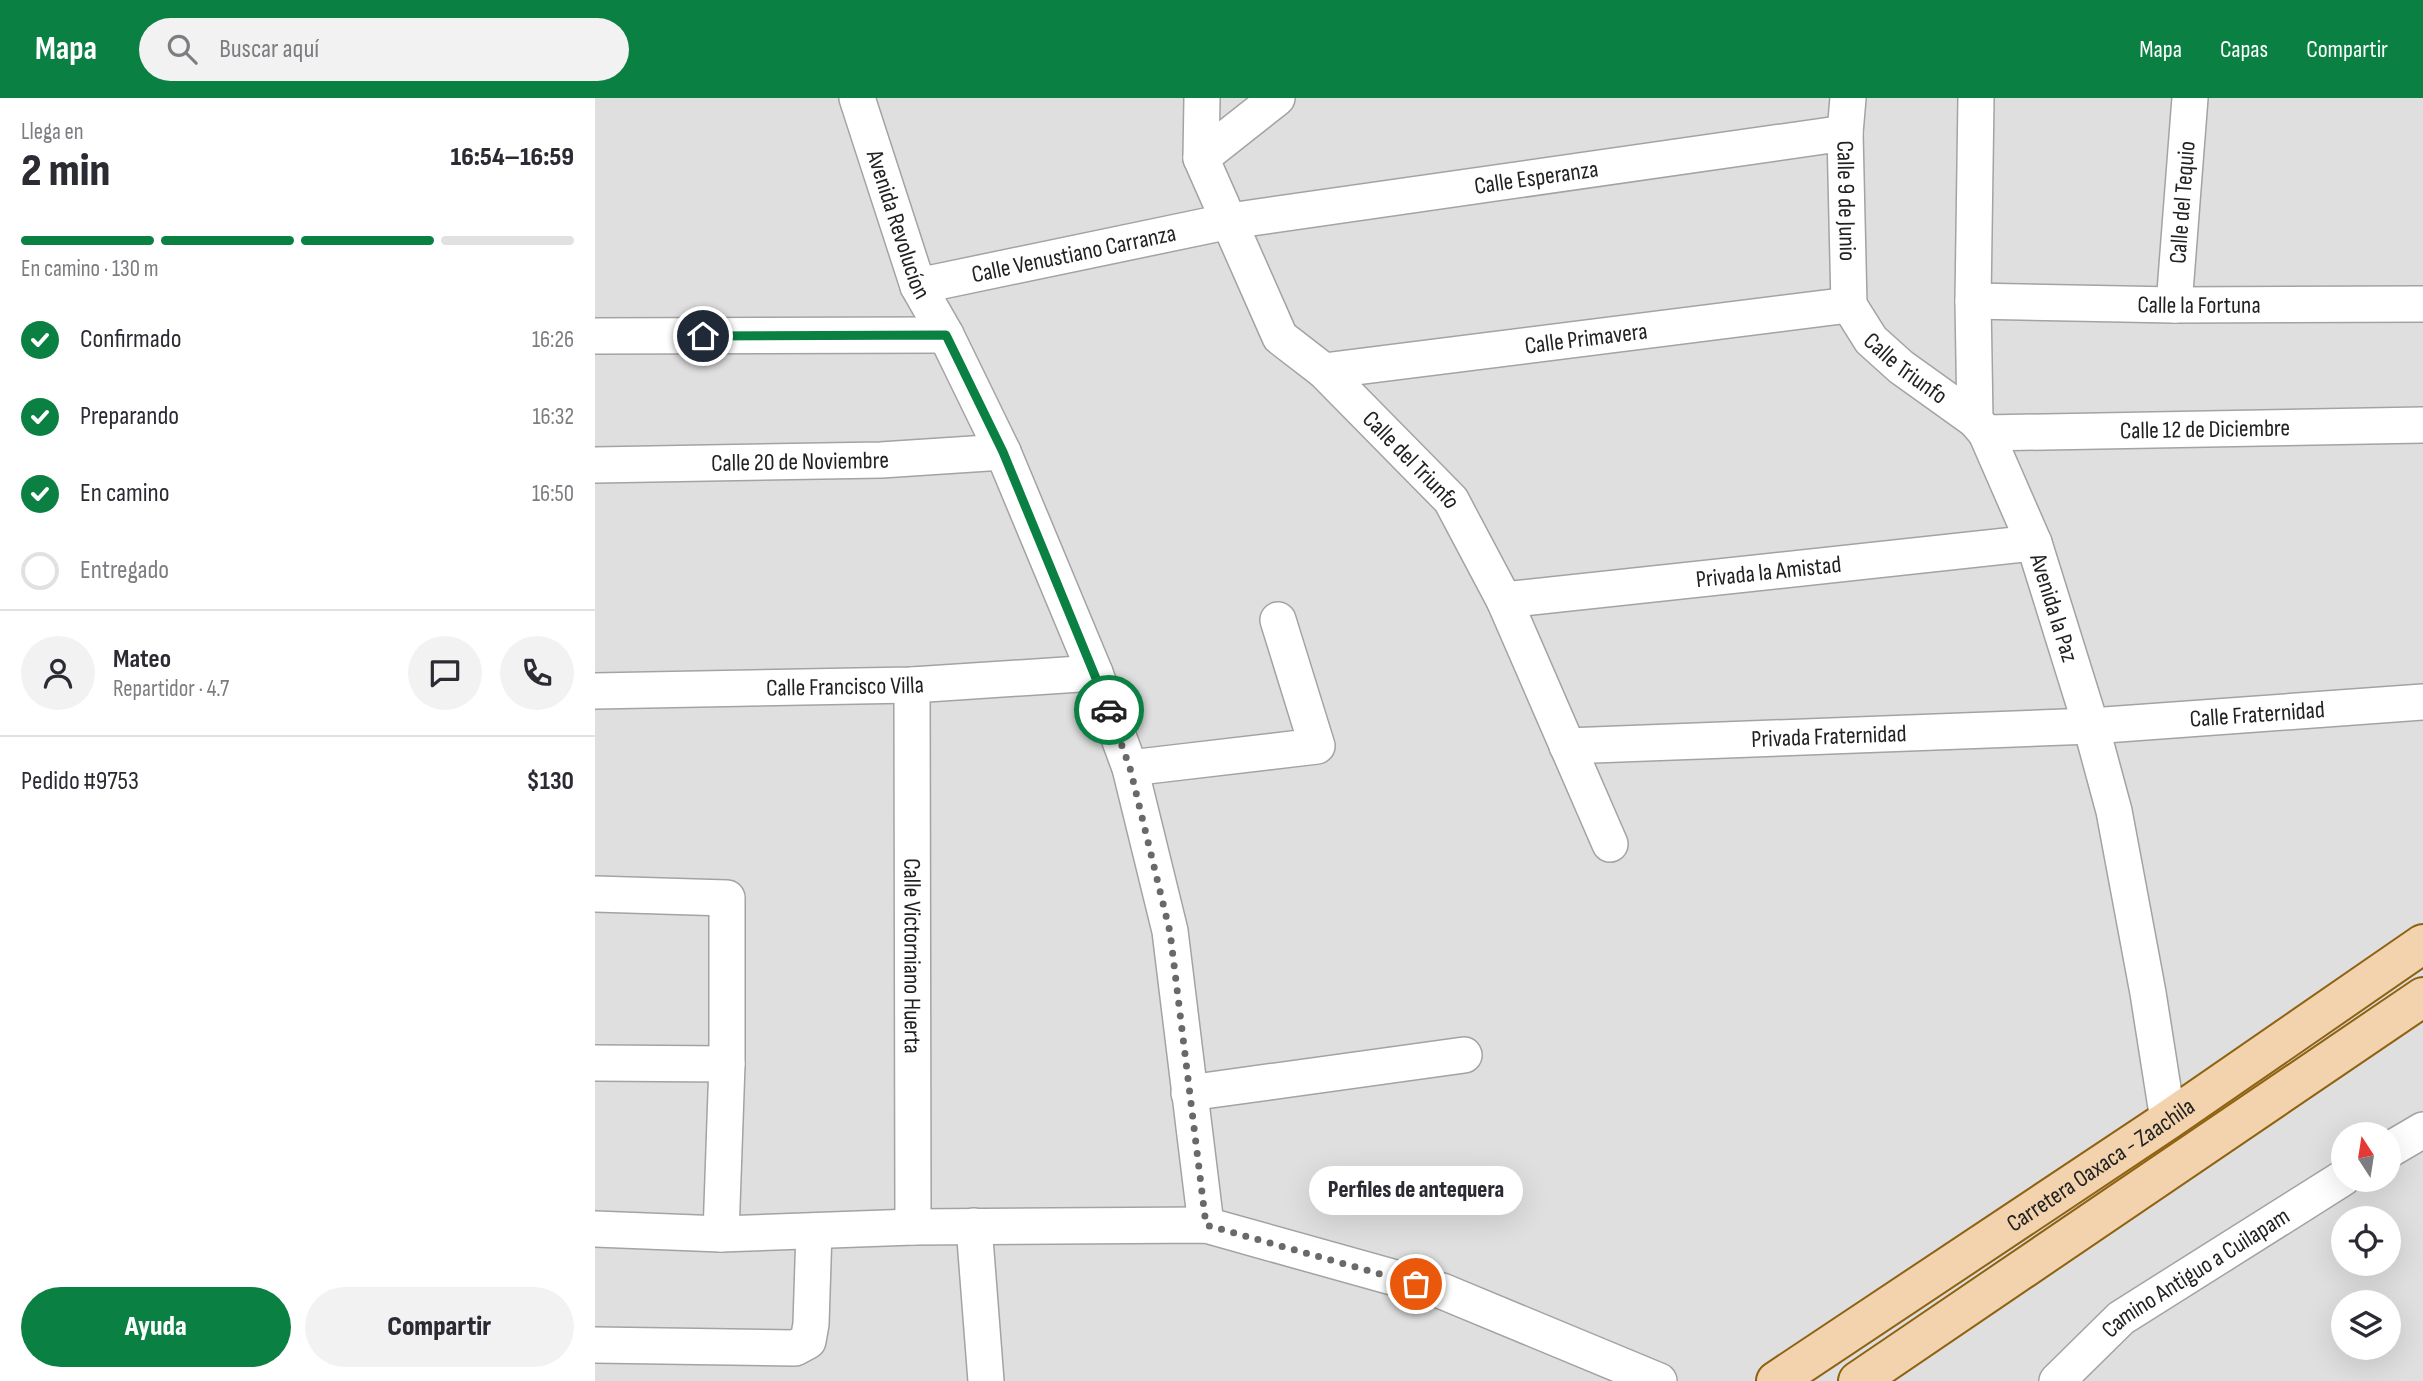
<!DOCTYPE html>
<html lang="es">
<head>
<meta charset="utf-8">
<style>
	:root { --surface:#fff; --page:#f2f2f3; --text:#2b2b33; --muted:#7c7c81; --line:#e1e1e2; --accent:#0b8043 }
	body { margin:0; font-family:"Sofia Sans Condensed",sans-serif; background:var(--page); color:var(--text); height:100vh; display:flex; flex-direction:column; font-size:26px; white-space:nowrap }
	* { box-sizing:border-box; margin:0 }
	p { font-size:23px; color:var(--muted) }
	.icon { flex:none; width:38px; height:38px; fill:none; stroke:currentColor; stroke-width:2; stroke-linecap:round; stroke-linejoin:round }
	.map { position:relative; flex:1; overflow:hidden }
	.details { display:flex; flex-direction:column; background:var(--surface); width:595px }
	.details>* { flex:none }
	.needle { width:46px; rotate:348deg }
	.tools { position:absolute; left:1736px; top:1024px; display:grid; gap:14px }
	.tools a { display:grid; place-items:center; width:70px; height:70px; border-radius:50%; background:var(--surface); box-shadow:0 7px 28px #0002; font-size:35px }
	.pin { position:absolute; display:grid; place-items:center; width:60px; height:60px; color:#fff; margin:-30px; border:4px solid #fff; border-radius:50%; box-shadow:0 2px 7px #0007 }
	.courier { position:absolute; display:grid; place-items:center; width:70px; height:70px; margin:-35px; border:5px solid #0b8043; border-radius:50%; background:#fff; color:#222; box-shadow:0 2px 9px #0007 }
	.bubble { position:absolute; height:49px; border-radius:24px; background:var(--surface); box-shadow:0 7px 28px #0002; font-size:23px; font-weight:800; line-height:49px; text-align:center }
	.summary em { font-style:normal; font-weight:800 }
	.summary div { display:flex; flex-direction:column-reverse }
	.summary { display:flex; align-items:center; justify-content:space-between; height:119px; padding:0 21px }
	h1 { font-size:46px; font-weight:800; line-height:52px }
	.bar { display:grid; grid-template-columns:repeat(4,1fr); gap:10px 7px; align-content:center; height:84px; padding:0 21px }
	.bar i { height:9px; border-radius:5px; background:var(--line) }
	.bar .current { background:var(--accent) }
	.bar p { grid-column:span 4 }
	.line { display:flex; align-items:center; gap:18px; padding:0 21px; border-top:2px solid var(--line) }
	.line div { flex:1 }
	.round { display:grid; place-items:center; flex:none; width:74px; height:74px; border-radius:37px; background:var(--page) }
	ol { padding:0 21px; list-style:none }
	li { display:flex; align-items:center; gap:21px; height:77px }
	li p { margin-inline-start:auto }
	li .icon { padding:7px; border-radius:50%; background:var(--accent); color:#fff; stroke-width:4 }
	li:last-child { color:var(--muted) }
	li i { width:38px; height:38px; border:4px solid var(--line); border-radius:50% }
	.action { display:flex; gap:14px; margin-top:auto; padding:14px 21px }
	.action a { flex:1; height:80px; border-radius:42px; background:var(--accent); color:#fff; font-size:28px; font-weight:800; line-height:80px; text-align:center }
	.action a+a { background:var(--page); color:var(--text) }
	header { display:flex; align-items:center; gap:42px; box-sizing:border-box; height:98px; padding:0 35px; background:var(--accent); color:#fff }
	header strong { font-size:33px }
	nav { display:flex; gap:38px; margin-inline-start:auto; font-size:24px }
	.search { width:490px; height:63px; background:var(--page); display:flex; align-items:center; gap:18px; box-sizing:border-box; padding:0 24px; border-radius:38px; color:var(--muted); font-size:26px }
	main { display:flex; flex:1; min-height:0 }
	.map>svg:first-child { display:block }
</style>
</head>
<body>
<header>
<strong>Mapa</strong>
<div class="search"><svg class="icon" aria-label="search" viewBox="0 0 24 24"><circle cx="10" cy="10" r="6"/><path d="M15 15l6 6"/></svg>Buscar aquí</div>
<nav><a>Mapa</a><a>Capas</a><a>Compartir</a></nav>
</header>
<main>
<section class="details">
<div class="summary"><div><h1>2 min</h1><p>Llega en</p></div><em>16:54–16:59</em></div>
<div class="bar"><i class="current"></i><i class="current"></i><i class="current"></i><i></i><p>En camino · 130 m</p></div>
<ol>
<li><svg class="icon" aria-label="check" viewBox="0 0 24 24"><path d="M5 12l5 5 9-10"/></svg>Confirmado<p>16:26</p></li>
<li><svg class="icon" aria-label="check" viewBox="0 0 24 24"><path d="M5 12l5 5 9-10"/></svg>Preparando<p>16:32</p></li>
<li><svg class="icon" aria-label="check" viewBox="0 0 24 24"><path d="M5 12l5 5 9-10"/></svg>En camino<p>16:50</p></li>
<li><i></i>Entregado</li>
</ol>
<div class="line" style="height:126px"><a class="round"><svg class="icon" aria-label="person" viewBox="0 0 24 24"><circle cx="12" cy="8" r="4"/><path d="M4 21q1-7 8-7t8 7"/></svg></a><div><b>Mateo</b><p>Repartidor · 4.7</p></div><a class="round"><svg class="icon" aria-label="chat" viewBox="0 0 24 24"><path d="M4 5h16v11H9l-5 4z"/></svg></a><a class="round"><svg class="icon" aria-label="phone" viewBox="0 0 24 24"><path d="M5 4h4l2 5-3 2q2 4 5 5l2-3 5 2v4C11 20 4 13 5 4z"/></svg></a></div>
<div class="line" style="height:91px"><div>Pedido #9753</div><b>$130</b></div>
<div class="action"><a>Ayuda</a><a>Compartir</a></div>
</section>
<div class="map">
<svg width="1828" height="1283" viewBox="0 0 1828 1283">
	<rect width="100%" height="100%" fill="#f1eeea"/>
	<path fill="#e0dfdf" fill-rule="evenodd" d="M0,0H1828V1283H0ZM1748,1036H1794V1082H1748ZM1748,1120H1794V1166H1748ZM1748,1204H1794V1250H1748Z"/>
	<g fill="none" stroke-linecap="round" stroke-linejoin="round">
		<g stroke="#a3a3a3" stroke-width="38">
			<g id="minor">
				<path id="s1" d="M262,0L323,188L351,237L408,354L500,575L535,670L575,833L611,1127"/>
				<path id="s2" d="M607,0L606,60L685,239L729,273L856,402L909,502L1015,746"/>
				<path id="s3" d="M1253,0L1250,35L1254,207"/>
				<path id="s4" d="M1381,0L1378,203L1380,322L1391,335L1439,445L1496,628L1519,713L1553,895L1573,1022"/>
				<polyline points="606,60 682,0"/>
				<path id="s5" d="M323,188L635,123L1250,35"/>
				<path id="s6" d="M1378,203L1579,207L1828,206"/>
				<path id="s7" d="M1254,207L1276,242L1306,269L1380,322"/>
				<path id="s8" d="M1579,207L1595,0"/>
				<polyline points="0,238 351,237"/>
				<path id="s9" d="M729,273L1254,207"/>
				<path id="s10" d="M1391,335L1828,327"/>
				<path id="s11" d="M0,367L286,362L408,354"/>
				<path id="s12" d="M909,502L1439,445"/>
				<path id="s13" d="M317,587L318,1129"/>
				<path id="s14" d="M0,593L317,587L500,575"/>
				<path id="s15" d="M972,648L1496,628L1828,604"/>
				<polyline points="535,670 722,648 683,522"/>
				<polyline points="0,796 132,800 132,966 126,1136"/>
				<polyline points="0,965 132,966"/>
				<polyline points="594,995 869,957"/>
				<polyline points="1794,1052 1828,1032"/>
				<polyline points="379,1128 391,1283"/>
				<polyline points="0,1131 126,1136 318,1129 611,1127 847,1193 1064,1283"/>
				<polyline points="0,1247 200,1250 213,1243 216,1226 219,1133"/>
				<path id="s16" d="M1462,1283L1526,1220L1748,1080"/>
			</g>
		</g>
		<g stroke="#8f6210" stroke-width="42">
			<g id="major">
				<path id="s17" d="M1181,1283L1573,1022L1828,846"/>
				<polyline points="1263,1283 1828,899"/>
			</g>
		</g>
		<use href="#minor" stroke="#fff" stroke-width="35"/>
		<use href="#major" stroke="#f3d3ad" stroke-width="38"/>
	</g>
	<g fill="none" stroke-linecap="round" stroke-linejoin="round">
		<polyline stroke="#6a6968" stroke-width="7" stroke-dasharray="0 12.6" points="514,612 535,670 575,834 611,1127 821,1186"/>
		<polyline stroke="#0b8043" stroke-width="9" points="108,238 351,237 408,354 514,612"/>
	</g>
	<g text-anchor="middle" stroke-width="6" stroke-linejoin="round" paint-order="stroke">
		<g font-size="24" fill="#222" stroke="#fff">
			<text dy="8" stroke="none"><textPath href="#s5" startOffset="628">Calle Esperanza</textPath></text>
			<text dy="8" stroke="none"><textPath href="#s8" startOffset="103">Calle del Tequio</textPath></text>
			<text dy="8" stroke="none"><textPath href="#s3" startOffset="103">Calle 9 de Junio</textPath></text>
			<text dy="8" stroke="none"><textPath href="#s1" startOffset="133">Avenida Revolucíon</textPath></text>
			<text dy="8" stroke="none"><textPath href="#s5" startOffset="159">Calle Venustiano Carranza</textPath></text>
			<text dy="8" stroke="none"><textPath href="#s6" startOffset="226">Calle la Fortuna</textPath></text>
			<text dy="8" stroke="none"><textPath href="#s9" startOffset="264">Calle Primavera</textPath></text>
			<text dy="8" stroke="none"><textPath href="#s7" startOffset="86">Calle Triunfo</textPath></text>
			<text dy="8" stroke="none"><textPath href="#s10" startOffset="219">Calle 12 de Diciembre</textPath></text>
			<text dy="8" stroke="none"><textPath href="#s11" startOffset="205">Calle 20 de Noviembre</textPath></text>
			<text dy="8" stroke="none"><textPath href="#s2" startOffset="436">Calle del Triunfo</textPath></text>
			<text dy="8" stroke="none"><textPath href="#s12" startOffset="266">Privada la Amistad</textPath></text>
			<text dy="8" stroke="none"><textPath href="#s4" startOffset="527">Avenida la Paz</textPath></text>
			<text dy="8" stroke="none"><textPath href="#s14" startOffset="250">Calle Francisco Villa</textPath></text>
			<text dy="8" stroke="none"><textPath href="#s15" startOffset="691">Calle Fraternidad</textPath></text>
			<text dy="8" stroke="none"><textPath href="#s15" startOffset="262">Privada Fraternidad</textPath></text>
			<text dy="8" stroke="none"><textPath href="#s13" startOffset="271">Calle Victorniano Huerta</textPath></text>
			<text dy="8" stroke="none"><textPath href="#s17" startOffset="390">Carretera Oaxaca - Zaachila</textPath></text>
			<text dy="8" stroke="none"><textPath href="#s16" startOffset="177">Camino Antiguo a Cuilapam</textPath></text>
		</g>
	</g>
</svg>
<div class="tools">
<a><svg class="needle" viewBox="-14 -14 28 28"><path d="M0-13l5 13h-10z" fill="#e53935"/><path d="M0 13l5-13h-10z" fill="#7c7c81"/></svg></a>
<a><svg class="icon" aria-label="locate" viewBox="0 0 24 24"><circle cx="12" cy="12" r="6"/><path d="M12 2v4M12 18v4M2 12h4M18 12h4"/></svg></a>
<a><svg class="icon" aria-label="layers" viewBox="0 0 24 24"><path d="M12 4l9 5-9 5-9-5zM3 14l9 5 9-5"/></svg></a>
</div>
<div class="pin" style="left:821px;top:1186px;background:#ea580c"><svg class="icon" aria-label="bag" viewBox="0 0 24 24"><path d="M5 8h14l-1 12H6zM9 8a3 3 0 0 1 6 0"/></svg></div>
<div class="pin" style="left:108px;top:238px;background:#1f2937"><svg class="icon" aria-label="home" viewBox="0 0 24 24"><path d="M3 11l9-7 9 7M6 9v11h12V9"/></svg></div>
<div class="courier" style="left:514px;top:612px"><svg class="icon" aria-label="car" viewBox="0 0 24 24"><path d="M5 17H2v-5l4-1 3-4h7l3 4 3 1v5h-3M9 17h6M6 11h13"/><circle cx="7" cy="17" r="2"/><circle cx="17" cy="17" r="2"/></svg></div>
<div class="bubble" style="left:714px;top:1068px;width:214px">Perfiles de antequera</div>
</div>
</main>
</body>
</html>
